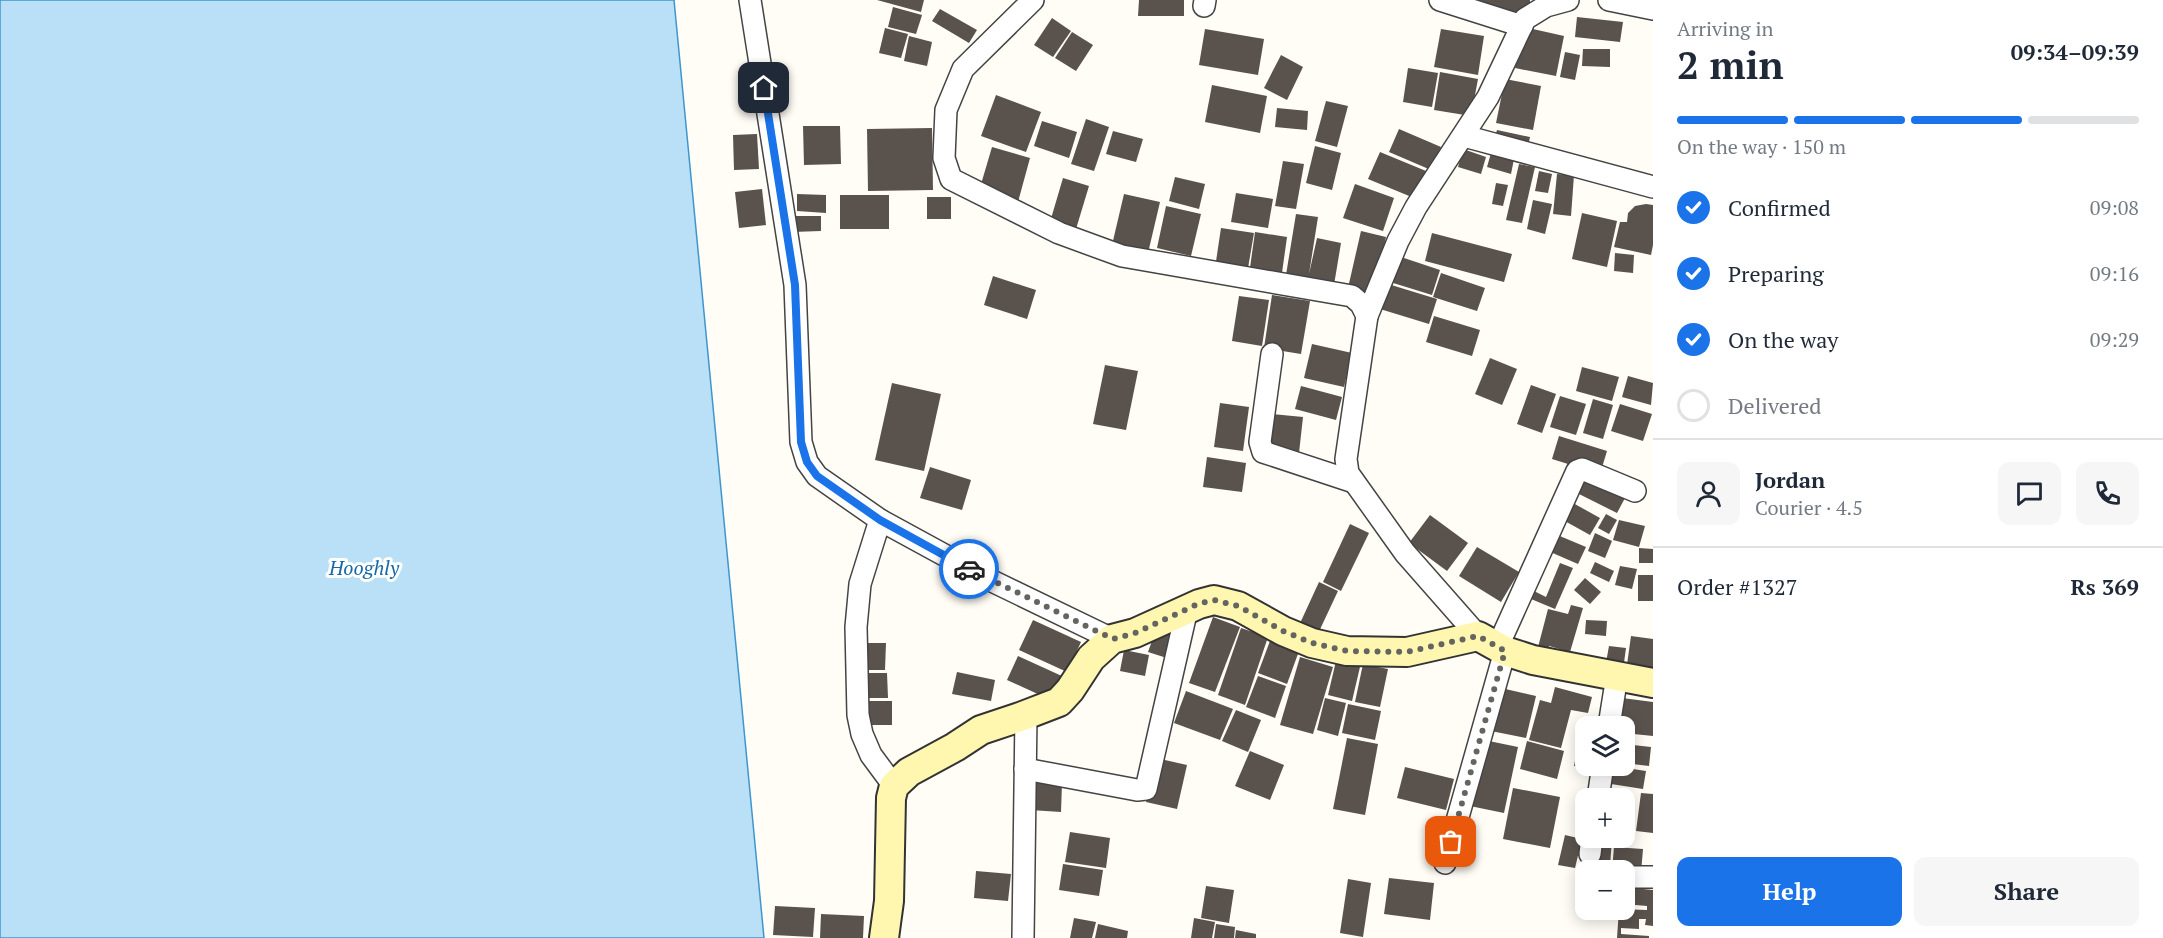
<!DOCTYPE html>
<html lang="en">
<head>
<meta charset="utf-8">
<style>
	:root { --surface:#fff; --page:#f6f6f7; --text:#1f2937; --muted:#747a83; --line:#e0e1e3; --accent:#1a73e8 }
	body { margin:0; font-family:"PT Serif",serif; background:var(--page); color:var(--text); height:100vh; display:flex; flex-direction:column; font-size:22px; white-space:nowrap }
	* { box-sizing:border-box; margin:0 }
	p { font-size:20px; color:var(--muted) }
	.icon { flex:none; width:33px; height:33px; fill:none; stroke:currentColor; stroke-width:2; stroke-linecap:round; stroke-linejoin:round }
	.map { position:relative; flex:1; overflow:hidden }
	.side { display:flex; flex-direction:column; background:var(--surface); width:510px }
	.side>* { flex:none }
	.buttons { position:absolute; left:1575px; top:716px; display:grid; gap:12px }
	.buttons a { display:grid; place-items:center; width:60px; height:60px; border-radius:12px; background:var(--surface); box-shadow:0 3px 15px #0003; font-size:30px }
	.pin { position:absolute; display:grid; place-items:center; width:51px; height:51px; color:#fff; margin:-26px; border-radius:12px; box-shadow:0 3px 9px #0006 }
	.courier { position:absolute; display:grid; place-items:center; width:60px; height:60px; margin:-30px; border:4px solid #1a73e8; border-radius:50%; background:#fff; color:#222; box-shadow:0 2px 8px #0007 }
	.head em { font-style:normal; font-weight:600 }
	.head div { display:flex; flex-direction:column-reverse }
	.head { display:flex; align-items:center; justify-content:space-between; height:102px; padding:0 24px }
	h1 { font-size:39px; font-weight:600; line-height:45px }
	.bar { display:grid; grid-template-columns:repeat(4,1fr); gap:9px 6px; align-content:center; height:72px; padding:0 24px }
	.bar i { height:8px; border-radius:4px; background:var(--line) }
	.bar .current { background:var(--accent) }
	.bar p { grid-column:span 4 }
	.line { display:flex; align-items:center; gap:15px; padding:0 24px; border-top:2px solid var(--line) }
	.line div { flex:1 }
	.round { display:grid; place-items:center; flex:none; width:63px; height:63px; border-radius:12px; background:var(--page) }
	ol { padding:0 24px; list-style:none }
	li { display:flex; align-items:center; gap:18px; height:66px }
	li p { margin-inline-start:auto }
	li .icon { padding:6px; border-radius:50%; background:var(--accent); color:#fff; stroke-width:4 }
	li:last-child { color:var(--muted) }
	li i { width:33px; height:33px; border:3px solid var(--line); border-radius:50% }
	.primary-button { display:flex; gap:12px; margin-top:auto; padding:12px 24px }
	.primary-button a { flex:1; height:69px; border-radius:12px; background:var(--accent); color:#fff; font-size:24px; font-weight:600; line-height:69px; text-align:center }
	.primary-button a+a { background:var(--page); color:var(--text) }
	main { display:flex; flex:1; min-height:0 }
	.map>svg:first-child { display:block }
</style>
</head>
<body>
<main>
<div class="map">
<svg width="1653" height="938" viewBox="0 0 1653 938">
	<rect width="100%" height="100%" fill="#fffdf5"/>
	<polygon fill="#b9e0f7" stroke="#3f96cf" stroke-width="1.5" points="0,0 674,0 764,938 0,938"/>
	<g fill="#5a524d">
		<polygon points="877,0 924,0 921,12"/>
		<polygon points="1139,0 1184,0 1184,16 1138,16"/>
		<polygon points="1479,0 1530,0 1529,15 1478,10"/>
		<polygon points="893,7 922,15 916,34 888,27"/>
		<polygon points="940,9 977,30 969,43 932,21"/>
		<polygon points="1577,17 1623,22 1620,42 1575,37"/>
		<polygon points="1052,18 1071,31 1053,57 1034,45"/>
		<polygon points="1524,27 1564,36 1556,76 1515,68"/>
		<polygon points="885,28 908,34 901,58 879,53"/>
		<polygon points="1205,29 1264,39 1258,75 1199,65"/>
		<polygon points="1441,29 1484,36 1478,75 1434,67"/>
		<polygon points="1072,32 1093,45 1076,71 1055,58"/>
		<polygon points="909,36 932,42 927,66 904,61"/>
		<polygon points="1583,49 1610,49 1610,67 1582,66"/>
		<polygon points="1565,52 1580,55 1575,80 1560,77"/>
		<polygon points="1281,55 1303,67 1287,100 1264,88"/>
		<polygon points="1408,68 1438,73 1432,107 1403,102"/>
		<polygon points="1440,72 1478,79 1471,116 1434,110"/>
		<polygon points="1505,79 1541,86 1533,130 1496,123"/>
		<polygon points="1212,85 1267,96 1260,133 1205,122"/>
		<polygon points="996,95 1041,112 1026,152 981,136"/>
		<polygon points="1326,101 1348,106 1337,147 1315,141"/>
		<polygon points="1277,108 1308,111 1307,130 1275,127"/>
		<polygon points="1086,119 1109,127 1094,171 1071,164"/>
		<polygon points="1042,121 1077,132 1069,158 1034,146"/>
		<polygon points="803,126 840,126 841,164 804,165"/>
		<polygon points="932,128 933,190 868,191 867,129"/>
		<polygon points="1399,129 1441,147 1431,170 1389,152"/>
		<polygon points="1497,130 1530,137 1527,151 1493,143"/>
		<polygon points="1113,131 1143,139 1136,162 1106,154"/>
		<polygon points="757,134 759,169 734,170 733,135"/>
		<polygon points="1315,146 1341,153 1332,190 1306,183"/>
		<polygon points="992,147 1030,158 1018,202 979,191"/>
		<polygon points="1463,149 1486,157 1481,174 1458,167"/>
		<polygon points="1380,152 1426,171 1414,198 1368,179"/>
		<polygon points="1491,153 1514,159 1511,174 1487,167"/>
		<polygon points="1283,161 1304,164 1296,209 1275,206"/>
		<polygon points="1519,164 1535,167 1522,223 1506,220"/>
		<polygon points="1539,171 1552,174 1548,193 1535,191"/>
		<polygon points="1557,174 1574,175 1571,216 1553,214"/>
		<polygon points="1175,177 1205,184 1199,209 1169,201"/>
		<polygon points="1063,178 1089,186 1076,229 1050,222"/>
		<polygon points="1496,183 1508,185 1503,206 1492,204"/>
		<polygon points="1355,184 1394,198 1383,231 1343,218"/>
		<polygon points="762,189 766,225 739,228 735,192"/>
		<polygon points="1236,193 1273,199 1268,228 1231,222"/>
		<polygon points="797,194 826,195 826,213 797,211"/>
		<polygon points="1124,194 1160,202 1148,253 1112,245"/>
		<rect x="840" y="195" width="49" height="34"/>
		<rect x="927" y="197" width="24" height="22"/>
		<polygon points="1533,200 1552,204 1545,234 1527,229"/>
		<polygon points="1646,204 1653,205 1653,245 1651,255 1614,247 1620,222 1627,222 1628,213 1635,206"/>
		<polygon points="1166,206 1201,214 1191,256 1157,248"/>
		<polygon points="1582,213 1617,221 1607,267 1572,259"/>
		<polygon points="1296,214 1318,217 1309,274 1317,238 1341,243 1334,285 1285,281"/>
		<polygon points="791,216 821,216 821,231 792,232"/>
		<polygon points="1221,228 1254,233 1247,274 1215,268"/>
		<polygon points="1361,231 1386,237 1374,293 1348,288"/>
		<polygon points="1255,232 1287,237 1281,280 1249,275"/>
		<polygon points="1432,233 1512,254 1504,282 1425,261"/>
		<polygon points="1615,253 1634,255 1633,273 1614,271"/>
		<polygon points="1398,256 1440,270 1432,295 1390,282"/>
		<polygon points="1441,273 1485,288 1477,311 1433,297"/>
		<polygon points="993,276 1036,290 1027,319 984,305"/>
		<polygon points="1388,284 1437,299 1429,324 1380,309"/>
		<polygon points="1272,295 1310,301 1301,354 1264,348"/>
		<polygon points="1239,296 1269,300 1262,346 1232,341"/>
		<polygon points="1434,316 1480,330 1472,356 1426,342"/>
		<polygon points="1312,344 1352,353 1344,387 1304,378"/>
		<polygon points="1490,358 1517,369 1502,405 1475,394"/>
		<polygon points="1105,365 1138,371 1126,430 1093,424"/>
		<polygon points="1582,367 1619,377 1612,401 1576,391"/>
		<polygon points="1628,376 1653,383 1651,405 1622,397"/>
		<polygon points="892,383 941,394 924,471 875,460"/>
		<polygon points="1531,385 1556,394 1542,433 1517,424"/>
		<polygon points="1301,386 1342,397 1336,420 1295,409"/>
		<polygon points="1560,396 1586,404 1576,435 1550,427"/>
		<polygon points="1593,399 1613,405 1603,439 1583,433"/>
		<polygon points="1220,403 1249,407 1243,451 1214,447"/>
		<polygon points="1620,404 1652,414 1643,441 1611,431"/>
		<polygon points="1272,414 1303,417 1299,453 1268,449"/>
		<polygon points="1559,436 1607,451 1600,474 1552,459"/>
		<polygon points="1207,457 1246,463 1242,492 1203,487"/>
		<polygon points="930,467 971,480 962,510 920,498"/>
		<polygon points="1581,475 1625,498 1617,513 1573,491"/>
		<polygon points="1573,503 1600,518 1590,535 1563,520"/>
		<polygon points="1606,514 1617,520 1609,534 1598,528"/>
		<polygon points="1430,515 1468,543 1447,571 1409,543"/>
		<polygon points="1619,520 1645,526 1639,547 1613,540"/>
		<polygon points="1350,524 1369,533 1341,591 1323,582"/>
		<polygon points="1595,533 1612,541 1605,558 1588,551"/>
		<polygon points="1555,534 1586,547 1578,564 1548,551"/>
		<polygon points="1477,547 1519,572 1501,602 1459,576"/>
		<polygon points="1639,548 1653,549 1653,563 1639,563"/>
		<polygon points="1595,562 1614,571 1609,582 1590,573"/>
		<polygon points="1560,563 1573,568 1555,609 1531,599 1534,591 1546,597"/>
		<polygon points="1620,566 1637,569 1632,589 1615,585"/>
		<rect x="1638" y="575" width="15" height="26"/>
		<polygon points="1585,578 1601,592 1590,604 1574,590"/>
		<polygon points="1319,582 1338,591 1315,640 1296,632"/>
		<polygon points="1571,605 1583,608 1570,652 1549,646 1547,653 1537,651 1548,609 1568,614"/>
		<polygon points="1213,617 1240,627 1215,692 1189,683"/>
		<polygon points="1033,620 1081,642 1067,672 1019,650"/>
		<polygon points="1586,620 1607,621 1606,636 1585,634"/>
		<polygon points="1158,624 1179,631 1170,659 1148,652"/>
		<polygon points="1241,628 1268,637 1245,705 1218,695"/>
		<polygon points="1631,636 1653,639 1653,675 1626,672"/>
		<polygon points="1270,641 1299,651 1287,684 1258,673"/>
		<polygon points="864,643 886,643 885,670 864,670"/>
		<polygon points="1609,646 1626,648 1623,670 1605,668"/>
		<polygon points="1124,650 1149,655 1145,676 1120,671"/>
		<polygon points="1018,656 1064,677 1053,701 1007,680"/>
		<polygon points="1300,657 1333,667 1313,734 1280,725"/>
		<polygon points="1336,661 1360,667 1352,701 1328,695"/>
		<polygon points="1363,664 1388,669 1380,707 1355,702"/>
		<polygon points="957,672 995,680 991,701 952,694"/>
		<polygon points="866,673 887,673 888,698 867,698"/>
		<polygon points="1258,676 1286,686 1275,718 1246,707"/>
		<polygon points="1555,687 1592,697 1588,713 1571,710 1561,748 1529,740 1540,700 1551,703"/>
		<polygon points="1501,688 1536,696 1526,738 1491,731"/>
		<polygon points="1186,691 1233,709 1220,740 1174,723"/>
		<polygon points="1325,698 1346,703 1338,736 1317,730"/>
		<polygon points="1622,698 1653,702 1653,736 1624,733 1624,726 1619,726"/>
		<rect x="867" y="701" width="25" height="24"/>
		<polygon points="1348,704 1381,711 1375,740 1342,733"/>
		<polygon points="1236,710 1261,720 1248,752 1222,741"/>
		<polygon points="1582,726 1586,727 1586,765 1599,765 1598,771 1574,766"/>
		<polygon points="1347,738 1378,744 1365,815 1333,809"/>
		<polygon points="1484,740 1518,747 1504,813 1470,806"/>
		<polygon points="1527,741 1564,751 1557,779 1520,769"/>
		<polygon points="1624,744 1651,747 1649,766 1624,763"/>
		<polygon points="1250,751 1284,765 1270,800 1235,786"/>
		<polygon points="1156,758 1187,765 1177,809 1146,802"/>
		<polygon points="1613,766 1646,771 1643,789 1611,784"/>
		<polygon points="1405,767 1454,779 1446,810 1397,798"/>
		<polygon points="1032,781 1062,783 1061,812 1030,810"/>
		<polygon points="1513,788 1560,797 1550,848 1503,839"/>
		<polygon points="1641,793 1653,794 1653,833 1636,831"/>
		<polygon points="1070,832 1110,838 1106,868 1065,862"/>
		<polygon points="1565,835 1582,839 1575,868 1558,865"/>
		<polygon points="1594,837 1612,838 1610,867 1592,866"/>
		<polygon points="1614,847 1643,849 1641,873 1612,870"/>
		<polygon points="1063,864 1103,870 1099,896 1059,890"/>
		<polygon points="976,871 1011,874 1008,901 974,898"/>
		<polygon points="1389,878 1434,883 1430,920 1384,914"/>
		<polygon points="1348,879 1371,883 1363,937 1340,933"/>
		<polygon points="1206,886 1234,890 1229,923 1201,918"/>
		<polygon points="1624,887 1653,890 1653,926 1645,925 1646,919 1639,919 1639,929 1621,928 1621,934 1649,936 1649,938 1617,938 1619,909 1647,910 1647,906 1624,904"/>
		<polygon points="775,906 815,908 813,937 773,935"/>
		<polygon points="821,914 864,916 863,938 820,938"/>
		<polygon points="1074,918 1096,922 1092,938 1070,938"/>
		<polygon points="1194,918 1215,922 1212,938 1191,938"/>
		<polygon points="1098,924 1128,931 1127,938 1095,938"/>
		<polygon points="1216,924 1235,927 1234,938 1214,938"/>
		<polygon points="1236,930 1256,934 1256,938 1235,938"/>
	</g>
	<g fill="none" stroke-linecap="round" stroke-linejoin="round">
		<g stroke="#444" stroke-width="24">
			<g id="street">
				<polyline points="750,0 795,285 801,442 807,462 817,476 880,520 990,580 1112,639"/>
				<polyline points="1033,0 963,69 946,110 944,158 951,179 1059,233 1122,256 1352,296 1361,304 1367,316 1346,459 1348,473 1405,553 1478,636"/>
				<polyline points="1440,0 1522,26"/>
				<polyline points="1609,0 1653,9"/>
				<polyline points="1204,6 1205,0"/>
				<polyline points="1464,136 1653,187"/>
				<polyline points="1367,316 1398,241 1416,207 1488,97 1525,19 1546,6 1568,0"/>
				<polyline points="1272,354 1260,442 1263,452 1354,482"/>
				<polyline points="880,520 860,584 856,627 858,715 862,734 871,755 894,786"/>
				<polyline points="1498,646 1577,471 1582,469 1635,491"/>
				<polyline points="1609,726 1617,676"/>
				<polyline points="1025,769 1137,790 1146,789 1187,609"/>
				<polyline points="1598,798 1603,765"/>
				<polyline points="1590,854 1592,837"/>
				<polyline points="1445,863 1505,651"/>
				<polyline points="1624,877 1653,877"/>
				<polyline points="1023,938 1026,715"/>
			</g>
		</g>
		<g stroke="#333" stroke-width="32">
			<polyline id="secondary" points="884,938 889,901 891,798 894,786 909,772 955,747 981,730 1020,717 1059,702 1070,690 1091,658 1112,639 1135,633 1199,604 1214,600 1238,606 1283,631 1312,643 1347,651 1407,652 1478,636 1505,651 1533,660 1653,683"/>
		</g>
		<use href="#street" stroke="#fff" stroke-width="21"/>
		<use href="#secondary" stroke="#fff6b0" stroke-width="28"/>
	</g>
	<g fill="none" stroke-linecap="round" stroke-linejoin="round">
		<polyline stroke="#646461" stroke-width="6" stroke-dasharray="0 10.8" points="969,569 1113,639 1135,633 1198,604 1214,600 1238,606 1283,631 1312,643 1347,651 1407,652 1478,636 1505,651 1451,842"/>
		<polyline stroke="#1a73e8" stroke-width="8" points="764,88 795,285 801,442 807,462 817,476 880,520 969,569"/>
	</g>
	<g text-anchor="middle" stroke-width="6" stroke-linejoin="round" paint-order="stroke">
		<g font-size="20" font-style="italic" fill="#1768a6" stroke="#fff">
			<text x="364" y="575">Hooghly</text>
		</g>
	</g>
</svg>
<div class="buttons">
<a><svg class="icon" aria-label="layers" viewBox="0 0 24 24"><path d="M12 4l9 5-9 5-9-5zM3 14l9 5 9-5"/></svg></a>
<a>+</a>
<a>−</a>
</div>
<div class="pin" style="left:1451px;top:842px;background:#ea580c"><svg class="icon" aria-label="bag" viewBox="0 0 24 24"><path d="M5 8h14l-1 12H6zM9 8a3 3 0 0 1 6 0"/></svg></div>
<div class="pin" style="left:764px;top:88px;background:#1f2937"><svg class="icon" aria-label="home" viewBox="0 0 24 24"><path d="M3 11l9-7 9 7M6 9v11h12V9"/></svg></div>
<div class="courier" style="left:969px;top:569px"><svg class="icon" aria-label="car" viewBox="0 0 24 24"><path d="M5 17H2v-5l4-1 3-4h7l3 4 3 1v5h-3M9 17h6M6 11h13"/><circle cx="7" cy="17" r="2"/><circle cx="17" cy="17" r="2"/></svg></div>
</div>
<section class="side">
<div class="head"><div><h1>2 min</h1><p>Arriving in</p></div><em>09:34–09:39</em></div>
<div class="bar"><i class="current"></i><i class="current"></i><i class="current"></i><i></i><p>On the way · 150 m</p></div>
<ol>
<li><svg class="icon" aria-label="check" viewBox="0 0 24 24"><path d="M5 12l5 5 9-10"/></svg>Confirmed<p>09:08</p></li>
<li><svg class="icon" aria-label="check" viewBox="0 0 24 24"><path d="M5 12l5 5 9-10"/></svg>Preparing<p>09:16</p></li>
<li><svg class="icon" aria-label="check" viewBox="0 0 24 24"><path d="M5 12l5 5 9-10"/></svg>On the way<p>09:29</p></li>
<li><i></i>Delivered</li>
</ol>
<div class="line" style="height:108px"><a class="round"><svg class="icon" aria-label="person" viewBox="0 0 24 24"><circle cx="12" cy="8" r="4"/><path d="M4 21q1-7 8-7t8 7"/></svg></a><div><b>Jordan</b><p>Courier · 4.5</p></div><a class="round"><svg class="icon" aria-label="chat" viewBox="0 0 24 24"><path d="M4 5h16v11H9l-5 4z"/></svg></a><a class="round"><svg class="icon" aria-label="phone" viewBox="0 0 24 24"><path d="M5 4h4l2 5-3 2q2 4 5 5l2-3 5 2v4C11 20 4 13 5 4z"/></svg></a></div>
<div class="line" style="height:78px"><div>Order #1327</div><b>Rs 369</b></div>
<div class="primary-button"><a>Help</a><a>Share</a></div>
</section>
</main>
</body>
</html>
